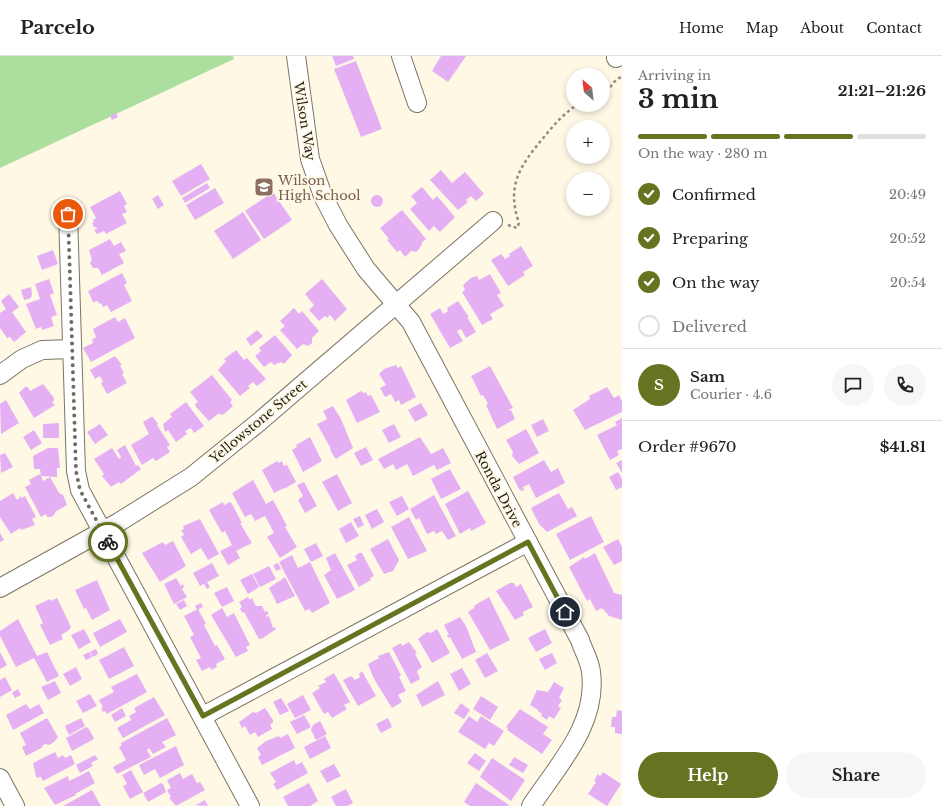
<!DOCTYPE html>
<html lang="en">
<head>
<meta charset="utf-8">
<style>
	:root { --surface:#fff; --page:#f6f6f6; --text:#222; --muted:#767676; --line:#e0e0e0; --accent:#657420 }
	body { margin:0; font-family:"Libre Baskerville",serif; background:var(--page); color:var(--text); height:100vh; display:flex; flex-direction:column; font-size:15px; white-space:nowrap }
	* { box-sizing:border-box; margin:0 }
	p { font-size:13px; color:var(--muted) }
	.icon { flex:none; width:22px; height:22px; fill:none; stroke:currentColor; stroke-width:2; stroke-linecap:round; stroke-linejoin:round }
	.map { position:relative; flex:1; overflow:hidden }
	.side { display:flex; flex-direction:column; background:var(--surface); width:320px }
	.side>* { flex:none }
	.needle { width:26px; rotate:332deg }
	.fabs { position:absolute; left:566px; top:12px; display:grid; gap:8px }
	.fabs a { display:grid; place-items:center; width:44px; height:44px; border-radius:50%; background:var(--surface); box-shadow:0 2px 6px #0003; font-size:20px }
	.pin { position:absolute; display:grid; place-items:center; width:34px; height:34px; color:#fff; margin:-17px; border:2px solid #fff; border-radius:50%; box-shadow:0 1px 4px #0007 }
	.courier { position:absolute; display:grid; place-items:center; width:40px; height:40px; margin:-20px; border:3px solid #657420; border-radius:50%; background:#fff; color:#222; box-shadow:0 1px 5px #0007 }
	.overview em { font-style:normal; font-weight:700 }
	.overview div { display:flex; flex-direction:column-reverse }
	.overview { display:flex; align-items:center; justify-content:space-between; height:68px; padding:0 16px }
	h1 { font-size:26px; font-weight:700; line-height:30px }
	.bar { display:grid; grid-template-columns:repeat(4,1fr); gap:6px 4px; align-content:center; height:48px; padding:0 16px }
	.bar i { height:5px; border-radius:3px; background:var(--line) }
	.bar .active { background:var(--accent) }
	.bar p { grid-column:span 4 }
	.line { display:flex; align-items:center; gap:10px; padding:0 16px; border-top:1px solid var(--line) }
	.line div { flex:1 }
	.round { display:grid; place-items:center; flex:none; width:42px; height:42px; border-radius:21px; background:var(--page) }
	ol { padding:0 16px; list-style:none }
	li { display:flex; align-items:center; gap:12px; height:44px }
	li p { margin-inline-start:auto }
	li .icon { padding:4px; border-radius:50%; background:var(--accent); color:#fff; stroke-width:4 }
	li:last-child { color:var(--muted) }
	li i { width:22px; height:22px; border:2px solid var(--line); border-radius:50% }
	.cta { display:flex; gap:8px; margin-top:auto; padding:8px 16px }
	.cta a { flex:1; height:46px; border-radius:24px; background:var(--accent); color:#fff; font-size:16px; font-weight:700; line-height:46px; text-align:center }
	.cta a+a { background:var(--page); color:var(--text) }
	header { display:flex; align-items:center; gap:24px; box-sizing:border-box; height:56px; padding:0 20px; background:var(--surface); border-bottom:1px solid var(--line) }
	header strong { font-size:19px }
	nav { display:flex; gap:22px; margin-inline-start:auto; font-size:14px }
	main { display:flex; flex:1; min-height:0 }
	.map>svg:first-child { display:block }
</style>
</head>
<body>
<header>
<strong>Parcelo</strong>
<nav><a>Home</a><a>Map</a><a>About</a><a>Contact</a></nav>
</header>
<main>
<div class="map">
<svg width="622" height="750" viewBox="0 0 622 750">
	<rect width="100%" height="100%" fill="#fff8e5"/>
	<polygon fill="#acdf9e" points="0,0 233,0 234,3 0,112"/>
	<g fill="#e5b0f3">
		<polygon points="332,0 353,0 354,3 336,10"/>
		<polygon points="441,0 466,0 448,26 432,15"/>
		<polygon points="356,5 382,73 361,81 334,13"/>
		<polygon points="116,57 118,61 112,64 110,60"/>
		<polygon points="201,108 210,123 181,140 172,125"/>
		<polygon points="441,114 452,127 465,116 484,138 476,145 471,140 466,144 468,146 458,154 430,124"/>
		<polygon points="207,127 210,132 185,147 182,142"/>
		<polygon points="422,131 433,144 437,140 455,161 440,176 434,170 429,175 410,153 417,147 411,140"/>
		<polygon points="215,132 224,147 195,164 186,149"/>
		<polygon points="120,135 127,148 124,150 127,156 122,158 127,167 106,178 104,175 97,178 94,174 98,172 94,171 92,167 94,166 93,164 96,162 90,151"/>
		<polygon points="273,136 292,164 264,183 245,155"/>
		<circle cx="377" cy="145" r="6"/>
		<polygon points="158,139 164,149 158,153 152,143"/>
		<polygon points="402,154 426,183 421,187 422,188 419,193 416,196 411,195 405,201 400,194 397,196 387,184 389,183 380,172"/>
		<polygon points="243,156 261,184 233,203 214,175"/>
		<polygon points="110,183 114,190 121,186 126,195 119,198 124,207 102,219 98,212 93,212 90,207 92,204 89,194"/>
		<polygon points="521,190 533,210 523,216 525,219 508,230 491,204 501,198 505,203 510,200 509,198"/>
		<polygon points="53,194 58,208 42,214 37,200"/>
		<polygon points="122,217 127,227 124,229 132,245 111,256 107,249 103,251 101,247 99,248 98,245 93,246 88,235"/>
		<polygon points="490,218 501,237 497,239 504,250 490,258 493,263 482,269 462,236 465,234 463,229 471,222 477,220 479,224"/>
		<polygon points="49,223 54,237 50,239 57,259 51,261 54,270 42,274 41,271 36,273 26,248 40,243 35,228"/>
		<polygon points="322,223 347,253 335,265 330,259 327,262 325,260 319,265 309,254 314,249 305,238"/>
		<polygon points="31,231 32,238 31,242 24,244 21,234"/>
		<polygon points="9,238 19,251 12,256 26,276 14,286 10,281 7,282 0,272 0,257 6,253 1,245"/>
		<polygon points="458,245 469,261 467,261 476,276 466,282 461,273 457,275 463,285 450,292 430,258 440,252 443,258 448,255 447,252"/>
		<polygon points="294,252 299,258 302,255 319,275 312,282 312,287 308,290 303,288 297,293 280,274 285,270 280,265"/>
		<polygon points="115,261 118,266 125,262 135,282 91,306 83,292 93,287 92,284 96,281 93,273"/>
		<polygon points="257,274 263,280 251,290 246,283"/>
		<polygon points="275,279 292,299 284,308 281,306 274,309 271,306 264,311 255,300 261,295 259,292"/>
		<polygon points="236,294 244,304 247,302 266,323 257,330 253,326 248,330 250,332 240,340 218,314 226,305 224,303"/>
		<polygon points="115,300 122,309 120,310 124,317 122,318 127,327 107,338 101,327 103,326 100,320 95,323 90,314"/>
		<polygon points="396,309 398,312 401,310 416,341 401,349 399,344 395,346 391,338 385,341 380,332 386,329 379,318 384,313"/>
		<polygon points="490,310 513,352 508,354 511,354 515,363 497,373 486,349 488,348 483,339 481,340 471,320"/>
		<polygon points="212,319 232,344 230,346 233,350 224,358 221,359 219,357 209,365 196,351 195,348 198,346 190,336"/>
		<polygon points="43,328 54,342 54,345 52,346 55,349 34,362 19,337 25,331 28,331 30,335"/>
		<polygon points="607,331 614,342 619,339 622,345 622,356 585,374 573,354 590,343 589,340"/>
		<polygon points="361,335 363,337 366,336 368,340 371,339 380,356 357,367 346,344"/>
		<polygon points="6,344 19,367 1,378 0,348"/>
		<polygon points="186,346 204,370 194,377 191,372 185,375 187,378 176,386 168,374 165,376 163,368 172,361 170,358"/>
		<polygon points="421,347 428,359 415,366 408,354"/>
		<polygon points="333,350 341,363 353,392 336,403 331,396 330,391 317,368 327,363 323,355"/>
		<polygon points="151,361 153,361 158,368 157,369 170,389 167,391 170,396 156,405 153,402 142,409 131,389 149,378 143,366"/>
		<polygon points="622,362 622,393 617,395 619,399 610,404 597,379 617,369 615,366"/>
		<polygon points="543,363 549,375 537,381 531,369"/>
		<polygon points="59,367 59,382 43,382 43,368"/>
		<polygon points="100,368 108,379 95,388 87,376"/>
		<polygon points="394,368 401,381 389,387 382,374"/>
		<polygon points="526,373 539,397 519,408 512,400 513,396 506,384"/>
		<polygon points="34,374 42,387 31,394 23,381"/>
		<polygon points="310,381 322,405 303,416 292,394 297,391 296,389"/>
		<polygon points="420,381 431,398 443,392 451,407 437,414 434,409 413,420 407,408 396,414 393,408 384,413 378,403"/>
		<polygon points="125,389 136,410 138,409 141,413 121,428 119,426 111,431 102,420 104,418 94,403 112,392 119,403 121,401 117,394"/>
		<polygon points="366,391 373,404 361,410 354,397"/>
		<polygon points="48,392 58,392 60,412 57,412 57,421 41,420 43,425 50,421 59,437 63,439 67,449 55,456 55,458 51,461 47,461 46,458 41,461 25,431 31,428 29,424 40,418 41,420 40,413 34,413 33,400"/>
		<polygon points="5,397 13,411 1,417 0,399"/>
		<polygon points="544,404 551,416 558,412 565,427 536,442 529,428 523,431 524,434 522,435 519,433 513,421"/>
		<polygon points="622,404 622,417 616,407"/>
		<polygon points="277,405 279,407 282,405 284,410 287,409 296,426 284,433 284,432 274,437 262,414"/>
		<polygon points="450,413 461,433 441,443 431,423"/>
		<polygon points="618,416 622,423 622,431 616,434 609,421"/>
		<polygon points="337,418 352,447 338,455 322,426"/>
		<polygon points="253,424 266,448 273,444 287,470 285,471 297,491 280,502 267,481 274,477 265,460 255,465 251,458 245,461 232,437"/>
		<polygon points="304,426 317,450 305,457 298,444 303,440 297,429"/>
		<polygon points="468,435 486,467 471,475 470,472 460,478 445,448"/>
		<polygon points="13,437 17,444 21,440 22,442 25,440 36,461 32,463 35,469 21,474 20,472 11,478 0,461 0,445"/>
		<polygon points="559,437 568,453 572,451 577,460 547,476 539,468 531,452"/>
		<polygon points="434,439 456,480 448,484 442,475 436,478 434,475 427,478 419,462 416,464 410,453"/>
		<polygon points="402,440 409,453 397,460 389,446"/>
		<polygon points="223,446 224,449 230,446 232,448 242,467 240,467 252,487 236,495 240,502 228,509 220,495 232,489 225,475 222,477 209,454"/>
		<polygon points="377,453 384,466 372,473 365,459"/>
		<polygon points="360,460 364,469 358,472 353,463"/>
		<polygon points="591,460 604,486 570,504 556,478"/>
		<polygon points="409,461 427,495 408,503 391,471"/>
		<polygon points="200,463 219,498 208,504 201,492 191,498 181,481 184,479 181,474 184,473 183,470"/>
		<polygon points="351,466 359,480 346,487 339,473"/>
		<polygon points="0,477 4,484 0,486"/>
		<polygon points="388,483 399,504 393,515 384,518 370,493"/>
		<polygon points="618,483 622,491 622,505 614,509 603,491"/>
		<polygon points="173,485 186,510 160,526 142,497 163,486 165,489"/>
		<polygon points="316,487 323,500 311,506 304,493"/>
		<polygon points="335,497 355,534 337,543 324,519 331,514 326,502"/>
		<polygon points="359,497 362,497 374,520 370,522 371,524 359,531 347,509 357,504 355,500"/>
		<polygon points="595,497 614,537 622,539 622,564 609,560 602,552 596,555 590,543 587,545 569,511 584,501 585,503"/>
		<polygon points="292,499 298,512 310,506 330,547 312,557 309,553 305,555 279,506"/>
		<polygon points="212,507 219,520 207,526 210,531 207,533 204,528 200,530 193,517"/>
		<polygon points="278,507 281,513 276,515 273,509"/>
		<polygon points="269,510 276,523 260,531 253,518"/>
		<polygon points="252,518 259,531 248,538 240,524"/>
		<polygon points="285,521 295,540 277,548 269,532"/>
		<polygon points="176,522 181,530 183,528 184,531 182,533 187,541 174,548 164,528"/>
		<polygon points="97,524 110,554 92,564 86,552 84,553 75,534"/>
		<polygon points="510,527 514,527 516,531 521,528 533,551 523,556 524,559 515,564 496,535"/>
		<polygon points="227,531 234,545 222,551 214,537"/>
		<polygon points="248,541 250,544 252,542 256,550 262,550 265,556 267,555 269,558 266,559 267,561 269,560 273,572 275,571 276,573 263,582 259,583 244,556 242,557 240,552 242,551 239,546"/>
		<polygon points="489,541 510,584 490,594 468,556 474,552 475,549"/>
		<polygon points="57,542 71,571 69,574 61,579 63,583 50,589 40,569 43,567 35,550 50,543 51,545"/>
		<polygon points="184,544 187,550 180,554 176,548"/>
		<polygon points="201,547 203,551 197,554 195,550"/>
		<polygon points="222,552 227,561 234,557 250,589 246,591 248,595 236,601 211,559"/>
		<polygon points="198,553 206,568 204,569 215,590 217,589 225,603 216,608 217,611 211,614 210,611 202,615 196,604 201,602 190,581 194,579 184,560"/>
		<polygon points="460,561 466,570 476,596 462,603 450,581 448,582 447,579 449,579 444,569"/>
		<polygon points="18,563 37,600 47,596 59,620 47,626 34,602 16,611 0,580 0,575"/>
		<polygon points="120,563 127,576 100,591 93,577"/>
		<polygon points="84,573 91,586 79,593 71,579"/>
		<polygon points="437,573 450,597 432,607 418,583 427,576 431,577"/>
		<polygon points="545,573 552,587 536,596 528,582"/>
		<polygon points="409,586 417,597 415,598 422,611 417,615 420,623 411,628 392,592 401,587 402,590"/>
		<polygon points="124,591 134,610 109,623 99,604"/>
		<polygon points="96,593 98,598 93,601 90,596"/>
		<polygon points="0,596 7,609 0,613"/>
		<polygon points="89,596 92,601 86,604 83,599"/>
		<polygon points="389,596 401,619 399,621 406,635 398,639 402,646 392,652 374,623 368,608 379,602 378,600"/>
		<polygon points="487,597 498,615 485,622 475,604"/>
		<polygon points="552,597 557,607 545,614 539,603"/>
		<polygon points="76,611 82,623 70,630 63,618"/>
		<polygon points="462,612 471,628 459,635 450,618"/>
		<polygon points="362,615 376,640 358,650 343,624 351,620 355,624 360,621 359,618"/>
		<polygon points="334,617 350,646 344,649 347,653 332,662 328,656 324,658 312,637 320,632 318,630 326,626 324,623"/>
		<polygon points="137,618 147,636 107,658 105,655 103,656 101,652 103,651 99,644 114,636 111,631"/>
		<polygon points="5,621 12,634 0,641 0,624"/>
		<polygon points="55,625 61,637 48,644 41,631"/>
		<polygon points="438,625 445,639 422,651 416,639"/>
		<polygon points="554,626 564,632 559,642 562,644 558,650 561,652 554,663 549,660 547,664 541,660 542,658 538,655 538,654 530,649 537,634 548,636"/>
		<polygon points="18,633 21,639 15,642 12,637"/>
		<polygon points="90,638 97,650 83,657 76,645"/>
		<polygon points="303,639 311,654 295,662 287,648"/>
		<polygon points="481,640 498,651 490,664 473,653"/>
		<polygon points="154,641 165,659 123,682 117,672 131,664 129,660 136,656 134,652"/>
		<polygon points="281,642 289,655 280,659 273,646"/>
		<polygon points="461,647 470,654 464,663 454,657"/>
		<polygon points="26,648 30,653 39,648 44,657 13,674 6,659"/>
		<polygon points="122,652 126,660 115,666 111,659"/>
		<polygon points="265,652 273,664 273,667 270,668 272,673 258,681 255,676 250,679 245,670 242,672 239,666 253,656 256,657"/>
		<polygon points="520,653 548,671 543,678 552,684 542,698 507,674 508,672 506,671"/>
		<polygon points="617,654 622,655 622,678 615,677 615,671 611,671 612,661 616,661"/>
		<polygon points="304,659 311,671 297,678 290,666"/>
		<polygon points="469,660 477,666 481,660 504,675 494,690 489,687 485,693 458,676"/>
		<polygon points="47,662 58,681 54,686 49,689 45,688 42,690 43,691 26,700 22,691 26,689 20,677"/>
		<polygon points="81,662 85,670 69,679 65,670"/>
		<polygon points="167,662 176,679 162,686 166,691 153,698 149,692 147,694 151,701 117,718 113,711 126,704 119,691 122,689 121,687"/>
		<polygon points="388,662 392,671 381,677 376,668"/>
		<polygon points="320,665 327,678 316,684 311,674 313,669"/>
		<polygon points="86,671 89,673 94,683 72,695 66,682"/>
		<polygon points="288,678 295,692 262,709 258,701 261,699 257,692 266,685 279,680 280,682"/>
		<polygon points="325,680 331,692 310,703 304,691"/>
		<polygon points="176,690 184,709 160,722 155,713 144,719 139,709"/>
		<polygon points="55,696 58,702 63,699 65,702 71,699 75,708 43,725 40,720 39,722 36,721 33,707"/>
		<polygon points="475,697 486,705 479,715 467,707"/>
		<polygon points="95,699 98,703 91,707 93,710 80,717 76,709"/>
		<polygon points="514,701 528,709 523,717 509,709"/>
		<polygon points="492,702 525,724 511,745 480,721"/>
		<polygon points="294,704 296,709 302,706 308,717 277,734 273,728 276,726 270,717"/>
		<polygon points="334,708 341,720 327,727 320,715"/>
		<polygon points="131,714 143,736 130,743 123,730 127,728 122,719"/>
		<polygon points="89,715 95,727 75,738 76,739 55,749 44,732 68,720 69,725"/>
		<polygon points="603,716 621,728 607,750 588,738 596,726 594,725 598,718 600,720"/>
		<polygon points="180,717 183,723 192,718 197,727 200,726 205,734 176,750 169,742 171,741 167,734 171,732 167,724"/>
		<polygon points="161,727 163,728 166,736 148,746 143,737"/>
		<polygon points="309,727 318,745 310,750 288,750 283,741"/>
		<polygon points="476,727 509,749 508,750 470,750 464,746"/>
		<polygon points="346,733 353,747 347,750 336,750 331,741"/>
		<polygon points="92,734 101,750 63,750"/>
		<polygon points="205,744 208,750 193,749 196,749"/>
	</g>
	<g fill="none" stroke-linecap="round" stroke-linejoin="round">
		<g stroke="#7a7464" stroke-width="20">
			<g id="minor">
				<path d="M296,0L310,103L323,140L338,169L366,213L411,266L580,584C583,594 590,605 591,616C598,668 558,709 531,750"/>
				<polyline points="401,0 417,47"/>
				<polyline points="616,2 617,0"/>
				<polyline points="68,158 76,415 80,434 250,750"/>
				<polyline points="0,319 22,303 42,294 72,293"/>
				<polyline points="0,532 119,466 191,421 259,366 493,165"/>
				<polyline points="203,660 528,486"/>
				<polyline points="0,722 15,750"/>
			</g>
		</g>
		<g stroke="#908b7e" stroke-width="2.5" stroke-dasharray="3 3" stroke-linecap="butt">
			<polyline points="603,41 614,26 622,20"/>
			<path d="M508,169L517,172L519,167C506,129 520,110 544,81C554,69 563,58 577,49"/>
		</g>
		<use href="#minor" stroke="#fff" stroke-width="18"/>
	</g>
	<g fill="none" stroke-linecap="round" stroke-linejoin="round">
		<polyline stroke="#6f6b60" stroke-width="4" stroke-dasharray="0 7.2" points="68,158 76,415 80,434 108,486"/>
		<polyline stroke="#657420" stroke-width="5" points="108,486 203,660 528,486 565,556"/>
	</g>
	<defs>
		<g id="school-square" transform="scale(1)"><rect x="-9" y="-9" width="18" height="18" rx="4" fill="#8d6e63" stroke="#fff8e5"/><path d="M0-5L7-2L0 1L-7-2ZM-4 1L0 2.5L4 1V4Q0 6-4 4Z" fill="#fff"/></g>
	</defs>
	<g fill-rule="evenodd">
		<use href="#school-square" x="264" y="131"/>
	</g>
	<g text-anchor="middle" stroke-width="4" stroke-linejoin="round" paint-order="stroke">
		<g font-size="13" fill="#221f18" stroke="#fff8e5">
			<text transform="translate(305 65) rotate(81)" y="5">Wilson Way</text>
			<text transform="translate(258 365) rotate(-40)" y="5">Yellowstone Street</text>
			<text transform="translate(499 433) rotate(62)" y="5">Ronda Drive</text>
		</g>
		<g font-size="13" fill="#785e54" stroke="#fff8e5" text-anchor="start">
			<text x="278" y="129">Wilson<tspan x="278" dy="15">High School</tspan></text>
		</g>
	</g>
</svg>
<div class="fabs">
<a><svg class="needle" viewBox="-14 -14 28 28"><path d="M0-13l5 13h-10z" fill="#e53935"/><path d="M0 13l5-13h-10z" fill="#767676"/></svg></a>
<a>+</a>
<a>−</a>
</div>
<div class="pin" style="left:68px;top:158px;background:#ea580c"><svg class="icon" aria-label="bag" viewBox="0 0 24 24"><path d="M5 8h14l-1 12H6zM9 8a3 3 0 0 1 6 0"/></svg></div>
<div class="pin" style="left:565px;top:556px;background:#1f2937"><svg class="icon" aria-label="home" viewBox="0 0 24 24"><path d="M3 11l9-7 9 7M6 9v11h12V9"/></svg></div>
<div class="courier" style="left:108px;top:486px"><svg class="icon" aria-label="bike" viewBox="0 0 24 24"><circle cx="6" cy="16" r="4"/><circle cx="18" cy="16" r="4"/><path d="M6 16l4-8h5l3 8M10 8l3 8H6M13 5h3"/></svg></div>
</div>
<section class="side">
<div class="overview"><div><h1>3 min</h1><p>Arriving in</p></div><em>21:21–21:26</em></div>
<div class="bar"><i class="active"></i><i class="active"></i><i class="active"></i><i></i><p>On the way · 280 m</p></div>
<ol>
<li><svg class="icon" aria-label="check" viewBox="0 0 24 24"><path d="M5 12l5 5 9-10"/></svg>Confirmed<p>20:49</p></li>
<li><svg class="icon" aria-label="check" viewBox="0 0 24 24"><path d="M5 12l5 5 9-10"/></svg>Preparing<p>20:52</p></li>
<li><svg class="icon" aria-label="check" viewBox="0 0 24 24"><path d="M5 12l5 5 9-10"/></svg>On the way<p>20:54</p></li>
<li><i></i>Delivered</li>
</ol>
<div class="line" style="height:72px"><b class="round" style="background:var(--accent);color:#fff">S</b><div><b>Sam</b><p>Courier · 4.6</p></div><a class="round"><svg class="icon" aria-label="chat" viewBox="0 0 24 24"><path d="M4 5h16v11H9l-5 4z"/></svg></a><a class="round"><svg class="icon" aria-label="phone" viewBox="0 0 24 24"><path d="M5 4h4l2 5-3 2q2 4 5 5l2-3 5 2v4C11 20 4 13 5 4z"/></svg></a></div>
<div class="line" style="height:52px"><div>Order #9670</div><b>$41.81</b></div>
<div class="cta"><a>Help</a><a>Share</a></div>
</section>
</main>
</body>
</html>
